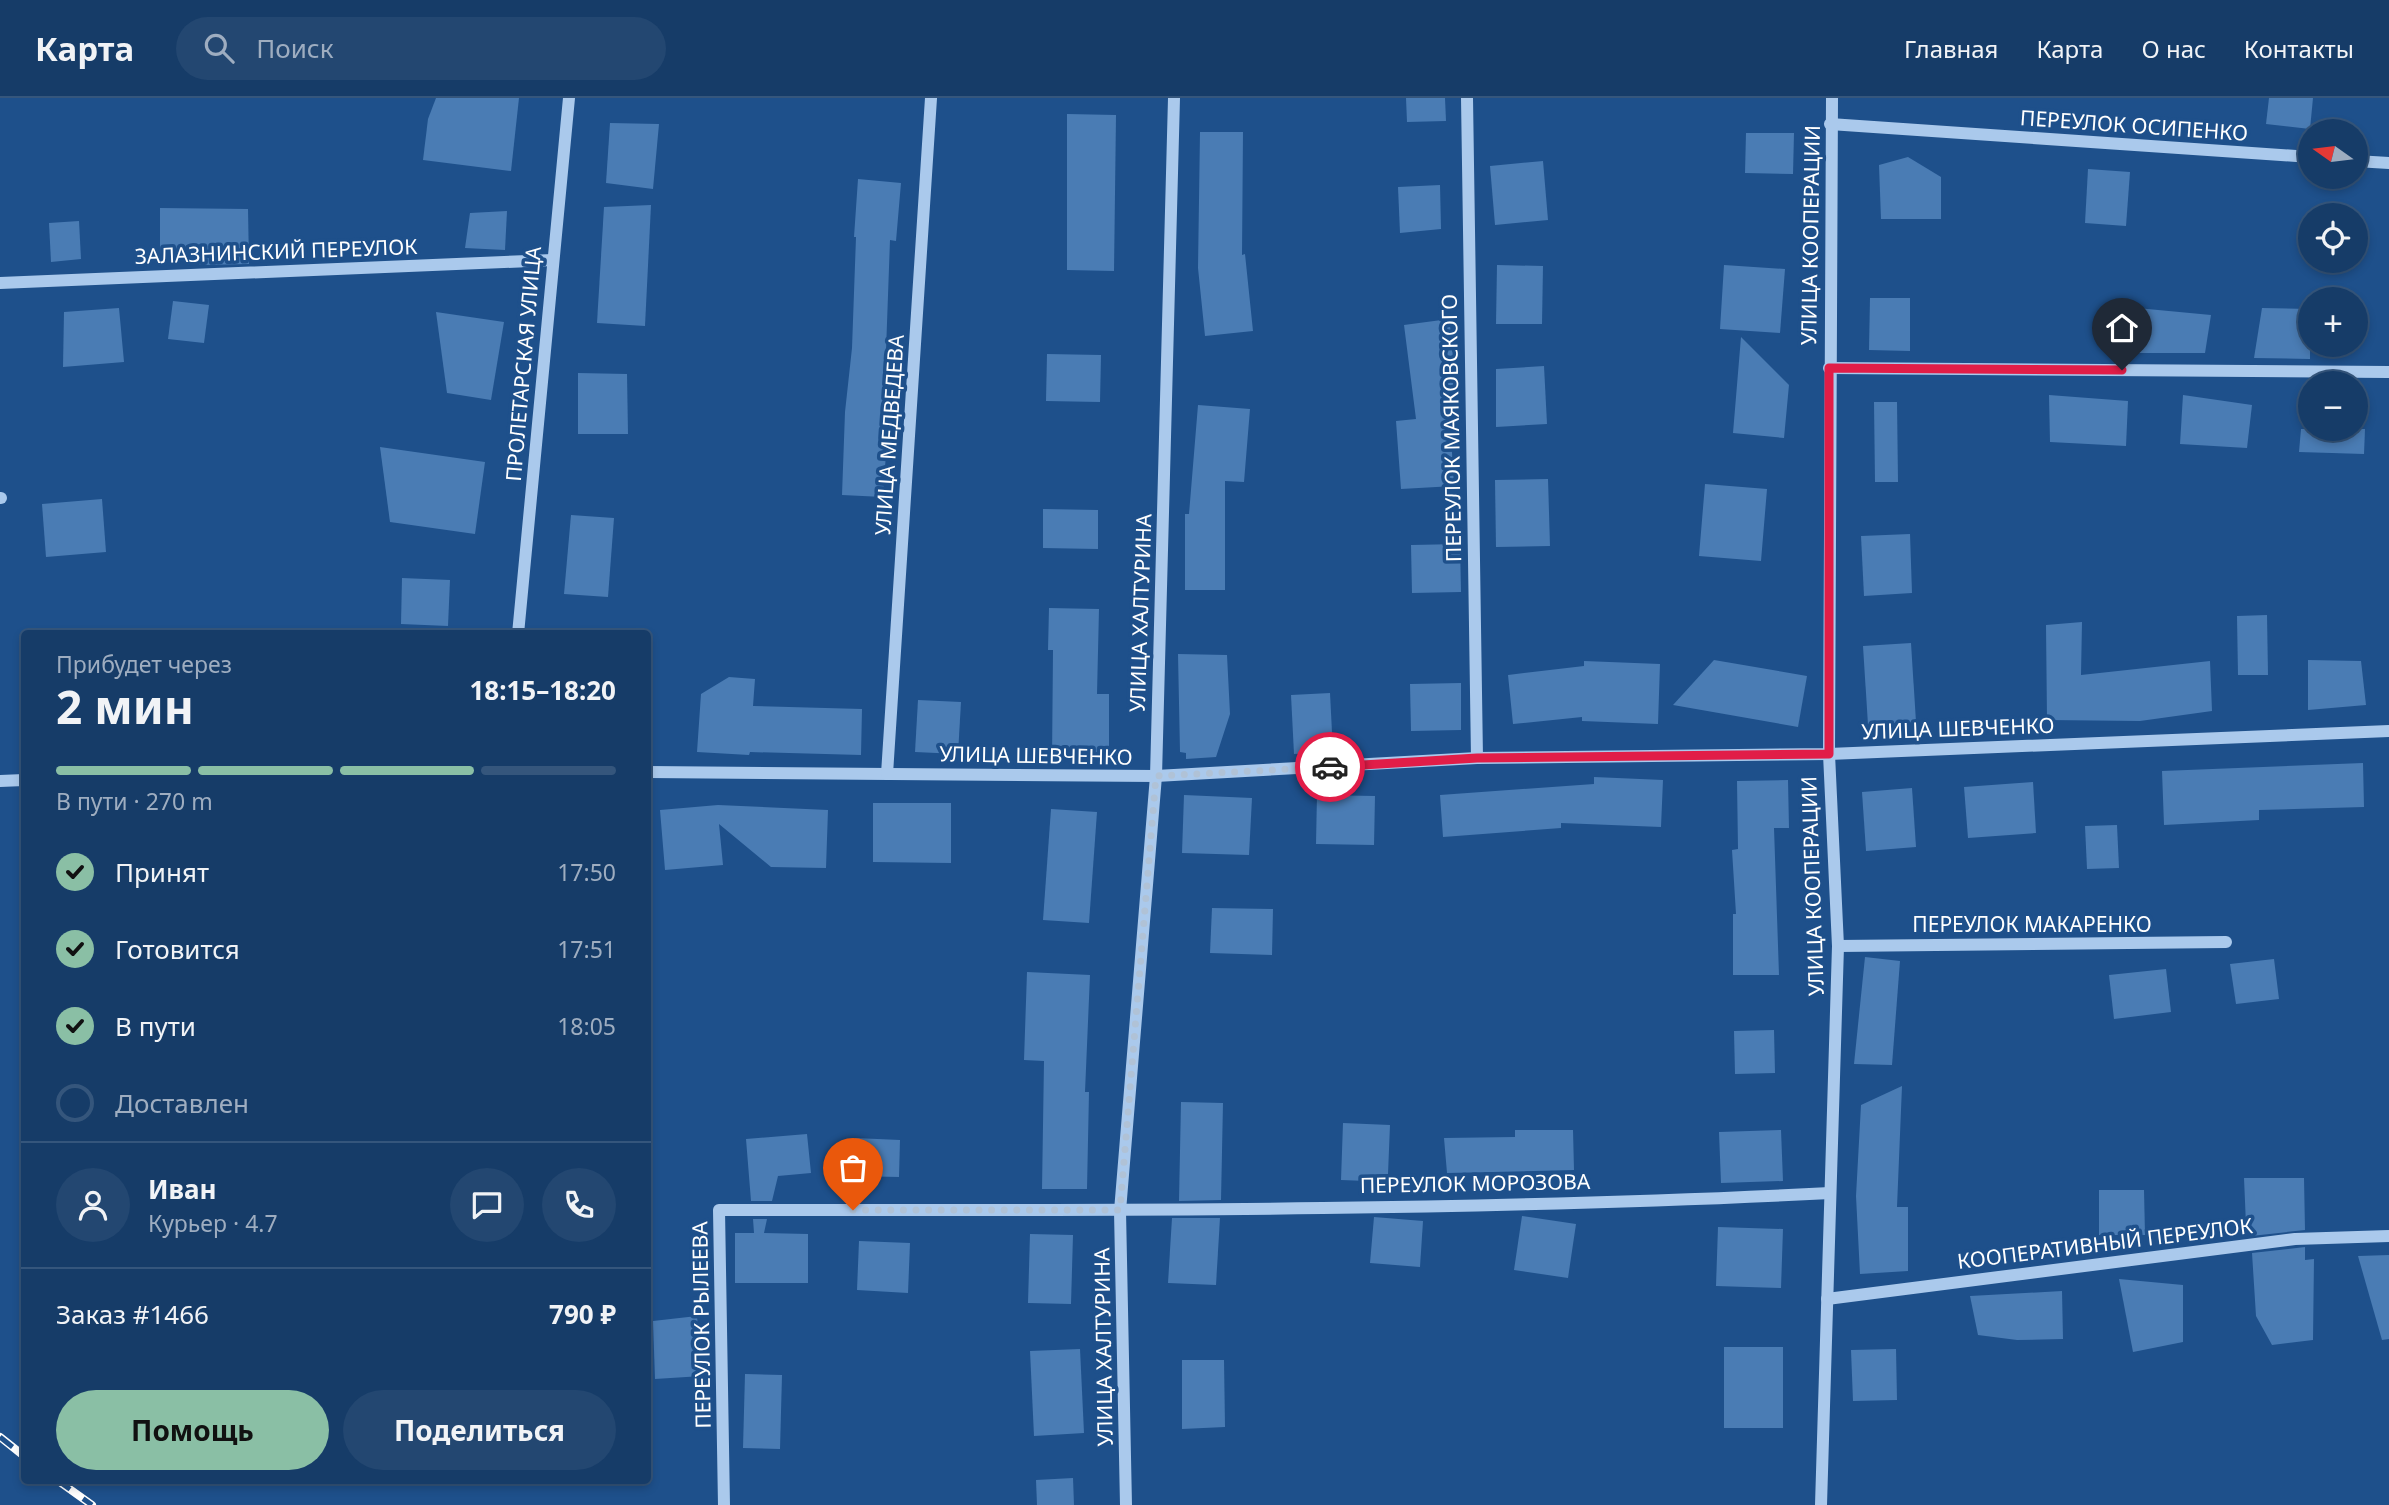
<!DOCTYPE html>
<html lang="ru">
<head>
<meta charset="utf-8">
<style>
	:root { --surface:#163c68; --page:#234771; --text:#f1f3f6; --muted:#9eadc0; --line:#35567c; --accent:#8abfa5 }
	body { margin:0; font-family:"Noto Sans",sans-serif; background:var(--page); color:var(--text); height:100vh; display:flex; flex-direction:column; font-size:26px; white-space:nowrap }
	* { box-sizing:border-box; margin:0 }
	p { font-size:23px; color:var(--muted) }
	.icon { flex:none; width:38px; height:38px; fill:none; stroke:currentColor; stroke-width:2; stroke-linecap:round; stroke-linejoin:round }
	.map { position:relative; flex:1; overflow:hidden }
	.details { position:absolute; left:21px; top:532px; width:630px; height:854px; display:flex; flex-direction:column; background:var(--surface); border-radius:7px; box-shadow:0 4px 10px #0003,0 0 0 2px var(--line) }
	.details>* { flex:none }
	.needle { width:46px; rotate:284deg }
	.controls { position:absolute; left:2298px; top:21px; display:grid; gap:14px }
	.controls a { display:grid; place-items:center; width:70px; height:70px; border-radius:50%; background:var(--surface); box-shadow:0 4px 10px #0003,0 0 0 2px var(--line); font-size:35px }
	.pin { position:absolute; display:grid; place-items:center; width:60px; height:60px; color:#fff; margin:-72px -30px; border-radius:50% 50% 50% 0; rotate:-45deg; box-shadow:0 0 7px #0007 }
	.pin .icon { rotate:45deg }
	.courier { position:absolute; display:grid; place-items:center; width:70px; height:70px; margin:-35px; border:5px solid #e11d48; border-radius:50%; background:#fff; color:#222; box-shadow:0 2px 9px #0007 }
	.head em { font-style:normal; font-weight:700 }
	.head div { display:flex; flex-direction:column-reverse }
	.head { display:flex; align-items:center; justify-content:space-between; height:119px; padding:0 35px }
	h1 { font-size:46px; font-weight:700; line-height:52px }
	.bar { display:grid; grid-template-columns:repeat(4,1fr); gap:10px 7px; align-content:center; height:84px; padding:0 35px }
	.bar i { height:9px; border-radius:5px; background:var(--line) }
	.bar .selected { background:var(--accent) }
	.bar p { grid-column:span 4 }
	.line { display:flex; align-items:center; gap:18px; padding:0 35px; border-top:2px solid var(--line) }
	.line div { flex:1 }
	.round { display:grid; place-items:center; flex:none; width:74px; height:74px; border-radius:37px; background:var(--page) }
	ol { padding:0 35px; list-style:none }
	li { display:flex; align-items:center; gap:21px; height:77px }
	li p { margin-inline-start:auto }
	li .icon { padding:7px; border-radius:50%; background:var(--accent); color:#111; stroke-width:4 }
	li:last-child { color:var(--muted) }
	li i { width:38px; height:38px; border:4px solid var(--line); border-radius:50% }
	.button { display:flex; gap:14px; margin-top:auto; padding:14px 35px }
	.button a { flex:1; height:80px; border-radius:42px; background:var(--accent); color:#111; font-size:28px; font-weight:700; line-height:80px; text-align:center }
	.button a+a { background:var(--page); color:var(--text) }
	header { display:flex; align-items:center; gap:42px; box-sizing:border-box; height:98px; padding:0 35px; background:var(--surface); border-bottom:2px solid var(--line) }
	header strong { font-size:33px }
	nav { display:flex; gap:38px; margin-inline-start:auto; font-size:24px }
	.search { width:490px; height:63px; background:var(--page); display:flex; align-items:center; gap:18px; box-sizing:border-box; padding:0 24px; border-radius:38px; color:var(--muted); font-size:26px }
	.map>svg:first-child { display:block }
</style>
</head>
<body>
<header>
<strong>Карта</strong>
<div class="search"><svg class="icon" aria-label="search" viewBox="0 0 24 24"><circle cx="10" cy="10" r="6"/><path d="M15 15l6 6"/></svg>Поиск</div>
<nav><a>Главная</a><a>Карта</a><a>О нас</a><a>Контакты</a></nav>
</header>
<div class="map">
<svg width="2389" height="1407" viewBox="0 0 2389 1407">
	<rect width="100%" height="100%" fill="#1e508b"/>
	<g fill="#4a7cb4">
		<polygon points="436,0 519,0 511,73 423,62 428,21"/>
		<polygon points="1406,0 1445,0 1446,23 1407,24"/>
		<polygon points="2269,0 2313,0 2310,31 2266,26"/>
		<polygon points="1067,16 1116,17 1114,173 1067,172"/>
		<polygon points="610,25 659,26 653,91 606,85"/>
		<polygon points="1200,34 1243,34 1242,157 1245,156 1253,233 1205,238 1198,170"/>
		<polygon points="1746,35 1794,35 1793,76 1745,75"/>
		<polygon points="1908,59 1941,79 1941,121 1881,121 1879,67"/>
		<polygon points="1543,63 1548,122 1495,127 1490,68"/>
		<polygon points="2088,71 2130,74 2126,128 2085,125"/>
		<polygon points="858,81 901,85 896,143 890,142 886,253 893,253 883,399 842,397 845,314 852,250 856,139 854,139"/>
		<polygon points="1440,87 1441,131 1400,135 1398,89"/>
		<polygon points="651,107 645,228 597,225 604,109"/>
		<polygon points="160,110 248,111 249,166 203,167 160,157"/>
		<polygon points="507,113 505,152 465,150 470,115"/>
		<polygon points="79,123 81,161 51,164 49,125"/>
		<polygon points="1497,167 1543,168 1542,226 1496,226"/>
		<polygon points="1724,167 1785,171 1780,235 1720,231"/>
		<polygon points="1870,200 1910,200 1910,253 1869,252"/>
		<polygon points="173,203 209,207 204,245 168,241"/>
		<polygon points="119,210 124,264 63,269 64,214"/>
		<polygon points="2137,210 2211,217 2205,255 2138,255"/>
		<polygon points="2262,210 2310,211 2310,261 2254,260"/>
		<polygon points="436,214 504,224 491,302 447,295"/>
		<polygon points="1449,221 1458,286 1448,288 1454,388 1401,391 1396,323 1416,321 1404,227"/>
		<polygon points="1741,239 1789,287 1784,340 1733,335"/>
		<polygon points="1047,256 1101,257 1100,304 1046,303"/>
		<polygon points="1544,268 1547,326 1496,329 1496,271"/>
		<polygon points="578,275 627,276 628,336 578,336"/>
		<polygon points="2049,297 2128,303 2126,348 2050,344"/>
		<polygon points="2183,297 2252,307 2247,350 2180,346"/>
		<polygon points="1874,304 1897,304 1898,384 1875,384"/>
		<polygon points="1198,307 1250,311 1244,384 1225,383 1225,492 1185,492 1185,416 1189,416"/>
		<polygon points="2301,331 2365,331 2364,356 2299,354"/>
		<polygon points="380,349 485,364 475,436 390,424"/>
		<polygon points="1548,381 1550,448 1496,449 1495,382"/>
		<polygon points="1705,386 1767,391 1761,463 1699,458"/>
		<polygon points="102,401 106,454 46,459 42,406"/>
		<polygon points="1043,411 1098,412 1098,451 1043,450"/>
		<polygon points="571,417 614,420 608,499 564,496"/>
		<polygon points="1910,436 1912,495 1864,498 1861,438"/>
		<polygon points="1460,446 1461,494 1412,495 1411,447"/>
		<polygon points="402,480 450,482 448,528 401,526"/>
		<polygon points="1049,510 1099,511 1097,596 1109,596 1109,662 1052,662 1053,552 1048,552"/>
		<polygon points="2267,517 2268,577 2238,577 2237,518"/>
		<polygon points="2082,524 2081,577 2210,563 2212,613 2140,623 2047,622 2046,527"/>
		<polygon points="1911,545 1916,624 1868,627 1863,548"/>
		<polygon points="1178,556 1227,557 1230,616 1216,659 1186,661 1186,655 1180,654"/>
		<polygon points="1714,562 1807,578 1798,629 1673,607"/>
		<polygon points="2308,562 2361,563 2366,607 2308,612"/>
		<polygon points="1584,563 1660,566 1658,626 1582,623 1582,619 1513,626 1508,577 1584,568"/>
		<polygon points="729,579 755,581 753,608 862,611 861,657 750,654 749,657 697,654 701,596"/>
		<polygon points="1461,585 1461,632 1411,633 1410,586"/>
		<polygon points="1330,595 1333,654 1294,656 1291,597"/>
		<polygon points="918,602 961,604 958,656 915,654"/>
		<polygon points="2363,665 2364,709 2259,712 2259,722 2164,727 2162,673"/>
		<polygon points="1594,679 1663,682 1661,729 1561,725 1561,730 1443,739 1440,697 1594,686"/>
		<polygon points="1788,682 1789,730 1774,730 1779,877 1733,877 1733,816 1736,816 1732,752 1738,751 1737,683"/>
		<polygon points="2033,684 2036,735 1968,740 1964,689"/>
		<polygon points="1912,690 1916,749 1866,753 1862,694"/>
		<polygon points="1184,697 1252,700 1249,757 1182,755"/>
		<polygon points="1317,697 1375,698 1374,747 1316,746"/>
		<polygon points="873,705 951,705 951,765 873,764"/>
		<polygon points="718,707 828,712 826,770 771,769 719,726 723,767 665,772 660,712"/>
		<polygon points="1051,711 1097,714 1089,825 1043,822"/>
		<polygon points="2117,727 2119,770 2087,771 2085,728"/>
		<polygon points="1212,810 1273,811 1272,857 1210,855"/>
		<polygon points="1865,859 1900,863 1892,967 1854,966"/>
		<polygon points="2274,861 2279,901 2236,906 2230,866"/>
		<polygon points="2166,871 2171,914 2114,921 2109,877"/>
		<polygon points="1027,874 1090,877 1085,994 1089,994 1087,1091 1042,1091 1044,963 1024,962"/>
		<polygon points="1774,932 1775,975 1735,976 1734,933"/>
		<polygon points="1902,988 1897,1109 1908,1109 1908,1173 1860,1176 1856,1098 1861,1007"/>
		<polygon points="1181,1004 1223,1005 1221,1102 1179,1103"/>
		<polygon points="1343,1025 1390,1027 1388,1076 1368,1077 1367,1083 1341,1082"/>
		<polygon points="1515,1032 1573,1032 1574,1072 1447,1075 1444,1040 1515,1039"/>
		<polygon points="1781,1032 1783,1083 1721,1085 1719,1034"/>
		<polygon points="807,1036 811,1075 778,1078 772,1103 751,1103 746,1041"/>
		<polygon points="855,1040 900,1042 899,1079 853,1078"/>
		<polygon points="2244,1080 2304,1080 2305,1132 2251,1138 2250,1126 2246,1127"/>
		<polygon points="2099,1092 2144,1092 2145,1137 2099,1137"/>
		<polygon points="1522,1118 1576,1126 1568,1180 1514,1172"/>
		<polygon points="1374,1119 1423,1123 1420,1169 1370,1165"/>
		<polygon points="1172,1120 1220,1120 1216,1187 1168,1185"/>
		<polygon points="753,1121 767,1121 764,1135 808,1136 808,1185 735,1185 735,1135 754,1135"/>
		<polygon points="1718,1129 1783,1131 1781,1190 1716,1188"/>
		<polygon points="1030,1136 1073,1137 1071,1206 1028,1205"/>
		<polygon points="859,1143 910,1145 908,1195 857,1192"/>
		<polygon points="2305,1149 2305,1162 2314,1161 2313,1242 2272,1247 2256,1218 2252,1155"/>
		<polygon points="2389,1157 2389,1241 2382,1242 2358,1158"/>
		<polygon points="2119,1181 2183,1187 2183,1244 2133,1254"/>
		<polygon points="2062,1193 2063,1241 2017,1242 1978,1237 1970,1198"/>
		<polygon points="697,1218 702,1278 655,1281 653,1223"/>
		<rect x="1724" y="1249" width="59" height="81"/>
		<polygon points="1080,1251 1084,1335 1034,1338 1030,1253"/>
		<polygon points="1896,1251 1897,1302 1853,1303 1851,1252"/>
		<polygon points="1182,1262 1224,1262 1225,1329 1182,1331"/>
		<polygon points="745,1276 782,1277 780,1351 743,1350"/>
		<polygon points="1073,1380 1074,1407 1037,1407 1036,1382"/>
	</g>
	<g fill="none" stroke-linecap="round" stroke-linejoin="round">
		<g stroke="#aac9ec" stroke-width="12">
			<polyline points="1467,0 1477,660"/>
			<polyline points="1830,26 2310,59"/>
			<polyline points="2356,63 2389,65"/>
			<polyline points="0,185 553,162"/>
			<polyline points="1829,270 2389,274"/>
			<polyline points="0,400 1,400"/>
			<polyline points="518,536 569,0"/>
			<polyline points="648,674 1156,678 1477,660 1829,656 2389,633"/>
			<polyline points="887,676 931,0"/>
			<polyline points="0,683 24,682"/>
			<polyline points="1838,848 2226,844"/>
			<polyline points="1827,1201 2295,1141 2389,1138"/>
			<path d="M724,1407L719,1112C1089,1112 1460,1114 1830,1095"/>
			<polyline points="1126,1407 1120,1113 1156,678 1174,0"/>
			<polyline points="1821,1407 1838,848 1829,656 1832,0"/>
		</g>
		<g stroke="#fff" stroke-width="8">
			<g id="rail">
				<polyline points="0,1339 24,1358"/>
				<polyline points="57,1382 92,1407"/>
			</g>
		</g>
		<use href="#rail" stroke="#1e508b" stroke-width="5" stroke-dasharray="16" stroke-linecap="butt"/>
	</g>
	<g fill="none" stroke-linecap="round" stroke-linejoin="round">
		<polyline stroke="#b0c2d6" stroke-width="7" stroke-dasharray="0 12.6" points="853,1112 1120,1112 1156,678 1330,669"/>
		<polyline stroke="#e11d48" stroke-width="9" points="1330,669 1477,660 1829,656 1829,270 2122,272"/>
	</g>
	<g text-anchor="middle" stroke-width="7" stroke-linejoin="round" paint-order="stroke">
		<g font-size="21" fill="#fff" stroke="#1e508b">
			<text transform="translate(2134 28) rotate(4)" y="7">ПЕРЕУЛОК ОСИПЕНКО</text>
			<text transform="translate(1811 137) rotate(-89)" y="7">УЛИЦА КООПЕРАЦИИ</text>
			<text transform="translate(276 154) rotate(-2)" y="7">ЗАЛАЗНИНСКИЙ ПЕРЕУЛОК</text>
			<text transform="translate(524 266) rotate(-85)" y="7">ПРОЛЕТАРСКАЯ УЛИЦА</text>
			<text transform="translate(1452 330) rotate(-91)" y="7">ПЕРЕУЛОК МАЯКОВСКОГО</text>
			<text transform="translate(890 337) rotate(-86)" y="7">УЛИЦА МЕДВЕДЕВА</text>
			<text transform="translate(1141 515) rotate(-88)" y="7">УЛИЦА ХАЛТУРИНА</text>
			<text transform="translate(1958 631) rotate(-2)" y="7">УЛИЦА ШЕВЧЕНКО</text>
			<text transform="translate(1036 658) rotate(1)" y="7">УЛИЦА ШЕВЧЕНКО</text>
			<text transform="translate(1813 788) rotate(-92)" y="7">УЛИЦА КООПЕРАЦИИ</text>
			<text x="2032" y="834">ПЕРЕУЛОК МАКАРЕНКО</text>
			<text transform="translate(1475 1086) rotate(-1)" y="7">ПЕРЕУЛОК МОРОЗОВА</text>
			<text transform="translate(2105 1146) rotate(-7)" y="7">КООПЕРАТИВНЫЙ ПЕРЕУЛОК</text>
			<text transform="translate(702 1227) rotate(-91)" y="7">ПЕРЕУЛОК РЫЛЕЕВА</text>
			<text transform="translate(1104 1249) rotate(-91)" y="7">УЛИЦА ХАЛТУРИНА</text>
		</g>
	</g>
</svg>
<div class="controls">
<a><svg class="needle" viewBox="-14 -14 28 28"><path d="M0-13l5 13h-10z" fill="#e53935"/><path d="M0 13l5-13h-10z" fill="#9eadc0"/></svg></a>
<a><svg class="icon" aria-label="locate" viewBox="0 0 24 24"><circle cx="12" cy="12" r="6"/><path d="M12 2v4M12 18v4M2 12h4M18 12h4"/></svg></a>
<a>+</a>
<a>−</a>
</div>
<div class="pin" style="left:853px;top:1112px;background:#ea580c"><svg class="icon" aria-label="bag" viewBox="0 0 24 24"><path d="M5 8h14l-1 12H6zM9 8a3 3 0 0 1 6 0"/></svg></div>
<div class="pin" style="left:2122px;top:272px;background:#1f2937"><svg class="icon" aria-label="home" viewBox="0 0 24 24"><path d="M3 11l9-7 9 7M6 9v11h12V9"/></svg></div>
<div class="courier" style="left:1330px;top:669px"><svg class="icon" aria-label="car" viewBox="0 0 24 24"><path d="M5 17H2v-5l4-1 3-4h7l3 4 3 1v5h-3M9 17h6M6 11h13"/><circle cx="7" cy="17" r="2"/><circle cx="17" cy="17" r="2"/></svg></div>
<section class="details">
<div class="head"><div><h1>2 мин</h1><p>Прибудет через</p></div><em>18:15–18:20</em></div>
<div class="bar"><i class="selected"></i><i class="selected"></i><i class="selected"></i><i></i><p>В пути · 270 m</p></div>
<ol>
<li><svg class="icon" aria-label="check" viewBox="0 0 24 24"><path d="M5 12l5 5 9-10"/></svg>Принят<p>17:50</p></li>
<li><svg class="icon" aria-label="check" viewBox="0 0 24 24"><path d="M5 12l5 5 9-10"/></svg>Готовится<p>17:51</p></li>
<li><svg class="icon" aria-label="check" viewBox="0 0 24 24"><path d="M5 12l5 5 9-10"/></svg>В пути<p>18:05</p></li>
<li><i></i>Доставлен</li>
</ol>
<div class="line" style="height:126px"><a class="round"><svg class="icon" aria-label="person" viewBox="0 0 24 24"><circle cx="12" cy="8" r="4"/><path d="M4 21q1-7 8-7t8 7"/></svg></a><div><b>Иван</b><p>Курьер · 4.7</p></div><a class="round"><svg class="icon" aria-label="chat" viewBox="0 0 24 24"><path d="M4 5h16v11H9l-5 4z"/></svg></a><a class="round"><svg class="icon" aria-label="phone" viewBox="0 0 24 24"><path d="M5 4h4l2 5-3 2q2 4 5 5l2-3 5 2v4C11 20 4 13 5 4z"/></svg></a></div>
<div class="line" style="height:91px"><div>Заказ #1466</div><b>790 ₽</b></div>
<div class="button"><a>Помощь</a><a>Поделиться</a></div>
</section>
</div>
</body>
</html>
